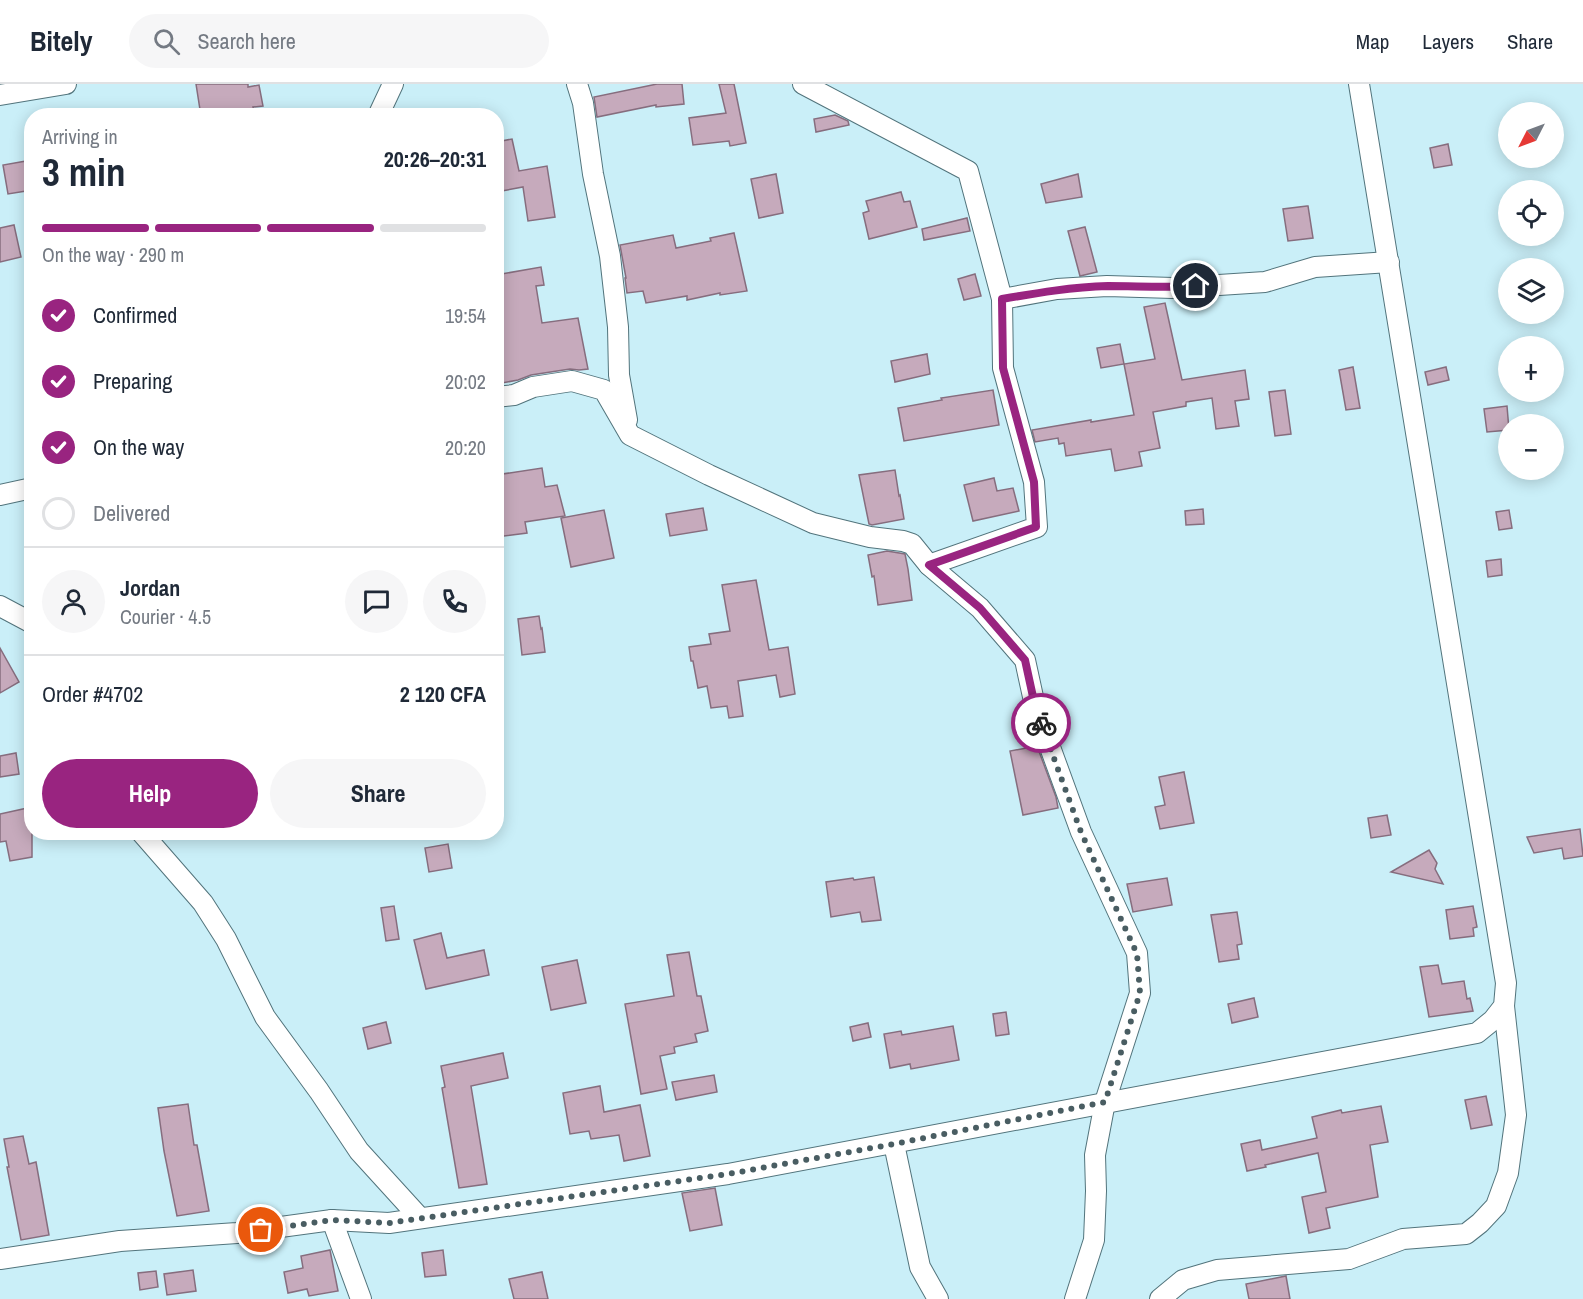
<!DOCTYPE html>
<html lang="en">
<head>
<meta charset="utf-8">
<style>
	:root { --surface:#fff; --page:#f6f6f7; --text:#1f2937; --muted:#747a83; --line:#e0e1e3; --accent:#992480 }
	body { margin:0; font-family:"Archivo Narrow",sans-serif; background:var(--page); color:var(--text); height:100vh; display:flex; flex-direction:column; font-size:22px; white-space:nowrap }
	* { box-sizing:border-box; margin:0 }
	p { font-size:20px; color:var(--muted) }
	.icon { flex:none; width:33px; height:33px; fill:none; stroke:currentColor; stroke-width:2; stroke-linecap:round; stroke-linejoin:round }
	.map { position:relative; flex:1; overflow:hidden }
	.drawer { position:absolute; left:24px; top:24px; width:480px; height:732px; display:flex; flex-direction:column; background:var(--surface); border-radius:24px; box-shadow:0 3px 15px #0003 }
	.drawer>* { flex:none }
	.needle { width:39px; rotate:228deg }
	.fabs { position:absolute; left:1498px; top:18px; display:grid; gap:12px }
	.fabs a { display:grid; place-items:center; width:66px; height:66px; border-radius:50%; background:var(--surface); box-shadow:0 3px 15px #0003; font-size:30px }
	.pin { position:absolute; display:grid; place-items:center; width:51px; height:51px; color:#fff; margin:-26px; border:3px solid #fff; border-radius:50%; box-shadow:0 2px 6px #0007 }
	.courier { position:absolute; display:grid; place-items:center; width:60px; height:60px; margin:-30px; border:4px solid #992480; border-radius:50%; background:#fff; color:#222; box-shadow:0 2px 8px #0007 }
	.headline em { font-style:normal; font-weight:800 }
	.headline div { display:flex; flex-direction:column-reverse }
	.headline { display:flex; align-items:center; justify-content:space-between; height:102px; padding:0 18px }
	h1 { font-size:39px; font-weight:800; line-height:45px }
	.bar { display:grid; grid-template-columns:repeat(4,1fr); gap:9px 6px; align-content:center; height:72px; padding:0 18px }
	.bar i { height:8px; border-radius:4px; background:var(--line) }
	.bar .selected { background:var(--accent) }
	.bar p { grid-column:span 4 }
	.line { display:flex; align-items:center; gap:15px; padding:0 18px; border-top:2px solid var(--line) }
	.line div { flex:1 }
	.round { display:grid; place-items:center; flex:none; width:63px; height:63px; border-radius:32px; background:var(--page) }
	ol { padding:0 18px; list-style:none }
	li { display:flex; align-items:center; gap:18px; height:66px }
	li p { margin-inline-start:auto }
	li .icon { padding:6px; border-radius:50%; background:var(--accent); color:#fff; stroke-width:4 }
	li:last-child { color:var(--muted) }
	li i { width:33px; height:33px; border:3px solid var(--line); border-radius:50% }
	.action { display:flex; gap:12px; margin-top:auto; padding:12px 18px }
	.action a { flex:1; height:69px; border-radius:36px; background:var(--accent); color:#fff; font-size:24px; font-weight:800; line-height:69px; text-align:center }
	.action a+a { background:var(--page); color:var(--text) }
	header { display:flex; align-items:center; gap:36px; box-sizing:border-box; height:84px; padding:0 30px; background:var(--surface); border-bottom:2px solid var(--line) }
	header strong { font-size:28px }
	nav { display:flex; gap:33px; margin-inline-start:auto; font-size:21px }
	.search { width:420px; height:54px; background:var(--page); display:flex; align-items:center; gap:15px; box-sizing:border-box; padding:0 21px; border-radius:33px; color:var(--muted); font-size:22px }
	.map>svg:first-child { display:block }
</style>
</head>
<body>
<header>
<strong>Bitely</strong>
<div class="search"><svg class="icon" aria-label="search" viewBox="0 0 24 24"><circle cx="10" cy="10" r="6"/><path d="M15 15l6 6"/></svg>Search here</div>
<nav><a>Map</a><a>Layers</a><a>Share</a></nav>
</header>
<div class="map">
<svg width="1583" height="1215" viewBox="0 0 1583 1215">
	<rect width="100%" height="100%" fill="#caeff8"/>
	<g fill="#c6aabc" stroke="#866d7e" stroke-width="1.5">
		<polygon points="196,0 248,0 248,3 259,1 263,22 253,23 255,32 201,32"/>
		<polygon points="657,0 682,0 684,20 656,23 656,21 597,33 594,13"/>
		<polygon points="719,0 734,0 746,59 730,62 729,57 693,61 689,34 726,29"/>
		<polygon points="835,31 848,37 849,41 816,48 814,35"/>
		<polygon points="512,55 519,87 547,82 555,133 528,137 523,103 496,108 496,58"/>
		<polygon points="1448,60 1452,81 1434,84 1430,64"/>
		<polygon points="32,76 32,106 8,110 3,81"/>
		<polygon points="776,90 783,129 759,134 751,95"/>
		<polygon points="1078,90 1082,113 1046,119 1041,100"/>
		<polygon points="901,108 904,118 910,117 917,143 869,155 863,129 869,127 866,117"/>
		<polygon points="1307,122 1308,122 1313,154 1288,157 1283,125"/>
		<polygon points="967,134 970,147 924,156 922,145"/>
		<polygon points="14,141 21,173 0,178 0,144"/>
		<polygon points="1085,143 1097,188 1080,192 1068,147"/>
		<polygon points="734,149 747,207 720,211 720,209 687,216 687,212 646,219 643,207 627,209 625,194 626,194 620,161 673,151 676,164 711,157 710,154"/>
		<polygon points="541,183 544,201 536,202 542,239 578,234 588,285 579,286 570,285 531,291 518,296 502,299 496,271 496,247 503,246 496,213 496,191"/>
		<polygon points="975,190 981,212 964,216 958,195"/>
		<polygon points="1165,219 1182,296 1245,286 1249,315 1235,317 1239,342 1216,345 1212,314 1186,318 1186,322 1153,328 1160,364 1139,368 1142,382 1115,387 1111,365 1066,372 1064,359 1059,360 1058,354 1035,358 1032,346 1091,336 1091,338 1134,331 1124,280 1155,275 1144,223"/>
		<polygon points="1120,260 1124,280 1101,284 1097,264"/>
		<polygon points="927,270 930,290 895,298 891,277"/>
		<polygon points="1353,283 1360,324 1346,326 1339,286"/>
		<polygon points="1446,283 1449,296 1428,301 1425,288"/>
		<polygon points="993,306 999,341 904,357 898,324 942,316 941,314"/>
		<polygon points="1285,306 1291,350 1275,352 1269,308"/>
		<polygon points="1507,322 1509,346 1487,348 1484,325"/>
		<polygon points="542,384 545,403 557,401 565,432 525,438 527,449 496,453 496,391"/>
		<polygon points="895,386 899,412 900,411 904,435 872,441 869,440 859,391"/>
		<polygon points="994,394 997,407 1013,404 1019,427 973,437 964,401"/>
		<polygon points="703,424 707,446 670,452 666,430"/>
		<polygon points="1203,425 1204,440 1186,441 1185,427"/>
		<polygon points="604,426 614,474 571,483 561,434"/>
		<polygon points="1509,426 1512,444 1499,446 1496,428"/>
		<polygon points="887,467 905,470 908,485 912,516 878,521 874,492 872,493 868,471"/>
		<polygon points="1501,475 1502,491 1488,493 1486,477"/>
		<polygon points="756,496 769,566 788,563 795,610 780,613 776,591 738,597 743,632 729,634 727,622 711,624 707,602 698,604 693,577 691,577 689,563 711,560 709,550 730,547 722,501"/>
		<polygon points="539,532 541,545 542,544 545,568 522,571 518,535"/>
		<polygon points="0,564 19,598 0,609"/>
		<polygon points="1037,662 1056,713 1058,724 1023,731 1010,667"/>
		<polygon points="16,669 19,690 0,693 0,672"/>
		<polygon points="1184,688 1194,739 1160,745 1155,723 1165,721 1159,693"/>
		<polygon points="32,723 32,773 10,777 6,757 0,758 0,730"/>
		<polygon points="1387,731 1391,751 1371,754 1368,734"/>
		<polygon points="1580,745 1583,772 1564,775 1562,764 1534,769 1527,753"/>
		<polygon points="448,760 452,784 429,788 425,764"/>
		<polygon points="1429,766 1437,779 1435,785 1443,800 1391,788"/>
		<polygon points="874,793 881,836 862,838 860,828 831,833 826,798 853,794 854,796"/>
		<polygon points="1167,794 1172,821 1133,828 1127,800"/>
		<polygon points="394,822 399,855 386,857 381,824"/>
		<polygon points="1473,822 1477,843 1473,844 1474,852 1450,855 1446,826"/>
		<polygon points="1237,828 1242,860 1237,861 1239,875 1219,878 1211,831"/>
		<polygon points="441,849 447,874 484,866 489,891 426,905 414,856"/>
		<polygon points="689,868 697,912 701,912 708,947 695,950 697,958 674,963 675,969 660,972 667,1005 641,1010 625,920 674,912 667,871"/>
		<polygon points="577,876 586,919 551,926 542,883"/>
		<polygon points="1438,881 1442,900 1464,897 1467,915 1470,914 1473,927 1429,933 1420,883"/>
		<polygon points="1254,914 1258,933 1232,939 1228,920"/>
		<polygon points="1006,928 1009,950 996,952 993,930"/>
		<polygon points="386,938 391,959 368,965 363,944"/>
		<polygon points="868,939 871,953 853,957 850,943"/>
		<polygon points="953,942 959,976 911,985 910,980 890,984 884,950 901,947 902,951"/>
		<polygon points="503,969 508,994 471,1002 487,1100 459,1104 442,1004 445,1003 441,982"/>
		<polygon points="714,991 717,1008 676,1016 672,998"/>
		<polygon points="600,1002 604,1028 640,1021 650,1072 624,1077 619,1051 591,1055 589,1047 570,1050 563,1009"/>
		<polygon points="1486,1012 1492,1041 1471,1045 1465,1016"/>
		<polygon points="188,1020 194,1061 197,1061 209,1127 177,1132 164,1067 158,1024"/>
		<polygon points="1381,1022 1388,1058 1370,1061 1378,1113 1326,1124 1330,1144 1309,1149 1302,1113 1326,1108 1318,1069 1265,1081 1266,1083 1247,1087 1241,1060 1260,1056 1262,1066 1317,1054 1312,1033 1341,1026 1342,1029"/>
		<polygon points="23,1052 29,1080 36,1078 49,1151 21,1156 7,1083 9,1083 4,1055"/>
		<polygon points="715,1104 722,1141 690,1147 682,1109"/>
		<polygon points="330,1166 338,1207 309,1212 307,1205 288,1209 284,1188 303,1184 301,1172"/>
		<polygon points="443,1166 446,1191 425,1193 422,1169"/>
		<polygon points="193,1186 196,1207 167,1211 164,1190"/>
		<polygon points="156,1187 158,1203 140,1206 138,1189"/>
		<polygon points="542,1188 548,1215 514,1215 509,1195"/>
		<polygon points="1286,1192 1290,1215 1249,1215 1246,1200"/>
	</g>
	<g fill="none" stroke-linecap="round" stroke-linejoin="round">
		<g stroke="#52747c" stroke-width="22">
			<g id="street">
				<polyline points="577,0 583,19 593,90 610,172 618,243 619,291 627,336"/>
				<polyline points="803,0 968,87 1002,215 1003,284 1034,398 1037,443 929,481 980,524 1025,576 1035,622 1081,748 1137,869 1140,909 1105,1018 1095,1071 1096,1107 1094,1156 1075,1215"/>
				<polyline points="0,11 66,0"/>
				<polyline points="378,32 393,0"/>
				<polyline points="1002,215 1057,205 1107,202 1173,204 1265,198 1315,183 1389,178"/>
				<polyline points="496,313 514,311 533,303 572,297 604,306 630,351 709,391 813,439 870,453 903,457 912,460 929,481"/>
				<polyline points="0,411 32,404"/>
				<polyline points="0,522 32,539"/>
				<polyline points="141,748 203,819 226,855 265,933 319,1007 359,1067 420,1134"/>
				<polyline points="894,1060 920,1183 938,1215"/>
				<polyline points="332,1136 361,1215"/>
				<polyline points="0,1175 120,1157 237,1149 332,1136 389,1139 728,1090 1477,949 1493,936 1504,922 1506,899 1359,0"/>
				<polyline points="1160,1215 1183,1196 1217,1186 1349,1175 1403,1155 1466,1150 1480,1139 1496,1122 1508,1089 1516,1031 1504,922"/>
			</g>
		</g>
		<use href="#street" stroke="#fff" stroke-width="20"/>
	</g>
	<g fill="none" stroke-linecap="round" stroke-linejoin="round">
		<polyline stroke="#495d62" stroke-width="6" stroke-dasharray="0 10.8" points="261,1146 332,1136 389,1139 728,1090 894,1060 1105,1018 1140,909 1137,870 1081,748 1041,639"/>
		<path stroke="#992480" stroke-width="8" d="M1041,639L1035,622L1025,576L980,524L929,481L1036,443L1034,398L1003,284L1002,215C1037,209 1072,203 1108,202C1137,202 1166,204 1196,202"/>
	</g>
</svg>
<div class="fabs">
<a><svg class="needle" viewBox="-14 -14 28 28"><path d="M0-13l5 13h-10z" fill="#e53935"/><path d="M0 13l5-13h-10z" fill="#747a83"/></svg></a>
<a><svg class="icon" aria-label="locate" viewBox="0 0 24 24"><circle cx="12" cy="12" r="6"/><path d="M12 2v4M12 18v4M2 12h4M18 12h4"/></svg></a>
<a><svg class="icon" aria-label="layers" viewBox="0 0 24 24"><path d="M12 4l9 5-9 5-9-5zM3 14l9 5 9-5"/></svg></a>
<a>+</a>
<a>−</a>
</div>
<div class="pin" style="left:261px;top:1146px;background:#ea580c"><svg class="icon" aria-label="bag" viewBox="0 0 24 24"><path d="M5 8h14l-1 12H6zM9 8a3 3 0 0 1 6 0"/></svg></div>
<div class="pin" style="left:1196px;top:202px;background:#1f2937"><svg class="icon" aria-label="home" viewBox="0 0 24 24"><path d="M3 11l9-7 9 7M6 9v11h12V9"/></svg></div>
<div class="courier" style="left:1041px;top:639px"><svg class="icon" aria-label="bike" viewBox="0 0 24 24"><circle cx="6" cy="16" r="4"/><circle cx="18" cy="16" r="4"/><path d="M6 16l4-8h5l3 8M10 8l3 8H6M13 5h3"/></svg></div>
<section class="drawer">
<div class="headline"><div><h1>3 min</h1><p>Arriving in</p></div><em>20:26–20:31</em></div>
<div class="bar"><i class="selected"></i><i class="selected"></i><i class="selected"></i><i></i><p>On the way · 290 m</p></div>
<ol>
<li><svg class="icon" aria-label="check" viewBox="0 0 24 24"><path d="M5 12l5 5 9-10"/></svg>Confirmed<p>19:54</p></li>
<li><svg class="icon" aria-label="check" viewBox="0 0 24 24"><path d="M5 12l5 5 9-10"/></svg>Preparing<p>20:02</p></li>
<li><svg class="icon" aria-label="check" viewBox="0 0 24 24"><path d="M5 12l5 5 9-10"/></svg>On the way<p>20:20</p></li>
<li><i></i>Delivered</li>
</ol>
<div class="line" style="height:108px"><a class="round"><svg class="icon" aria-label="person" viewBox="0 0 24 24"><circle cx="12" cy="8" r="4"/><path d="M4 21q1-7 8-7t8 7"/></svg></a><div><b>Jordan</b><p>Courier · 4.5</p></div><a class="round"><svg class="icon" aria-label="chat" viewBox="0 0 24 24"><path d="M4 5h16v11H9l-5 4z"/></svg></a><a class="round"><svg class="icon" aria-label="phone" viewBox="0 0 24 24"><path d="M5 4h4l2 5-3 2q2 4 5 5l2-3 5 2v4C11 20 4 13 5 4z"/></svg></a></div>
<div class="line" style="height:78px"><div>Order #4702</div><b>2 120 CFA</b></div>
<div class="action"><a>Help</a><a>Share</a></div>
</section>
</div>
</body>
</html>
